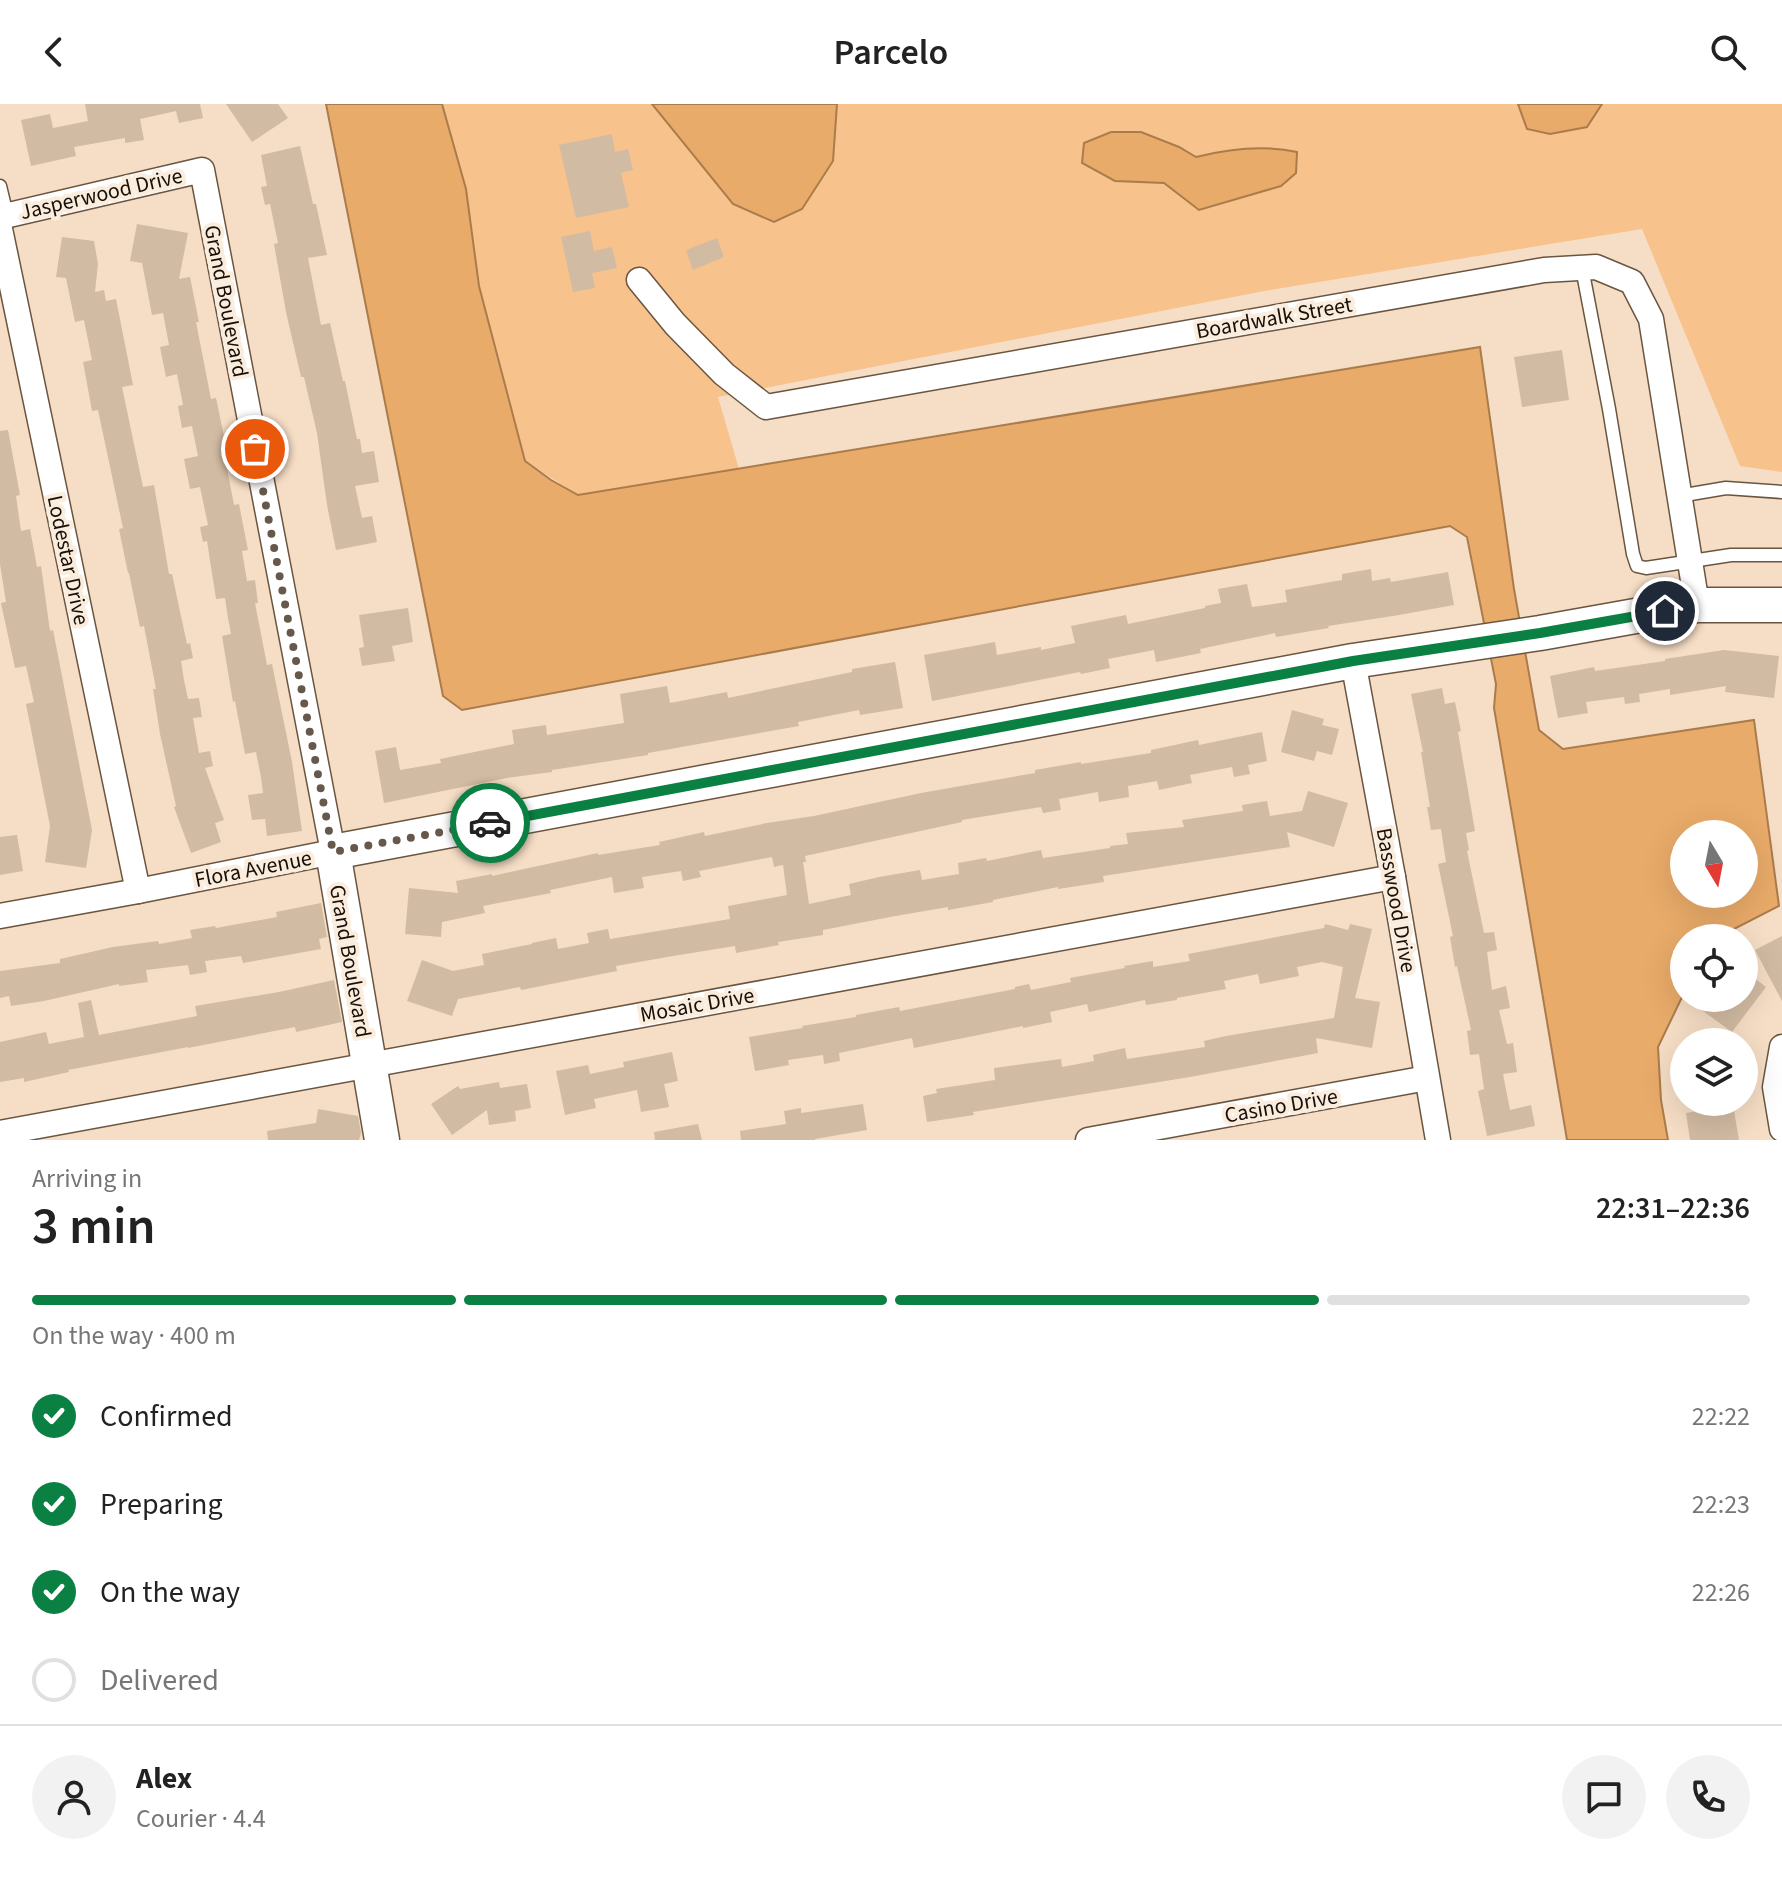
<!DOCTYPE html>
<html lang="en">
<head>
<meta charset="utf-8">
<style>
	:root { --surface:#fff; --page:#f2f2f2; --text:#222; --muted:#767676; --line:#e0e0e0; --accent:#0b8043 }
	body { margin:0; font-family:"Source Sans 3",sans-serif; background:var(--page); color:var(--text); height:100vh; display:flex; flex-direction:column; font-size:30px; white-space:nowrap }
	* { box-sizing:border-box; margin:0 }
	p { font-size:26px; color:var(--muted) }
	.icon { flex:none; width:44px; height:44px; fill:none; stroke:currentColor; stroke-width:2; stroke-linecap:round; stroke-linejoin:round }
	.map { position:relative; height:1036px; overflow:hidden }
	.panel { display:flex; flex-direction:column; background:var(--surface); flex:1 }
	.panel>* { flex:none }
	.needle { width:52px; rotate:170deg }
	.buttons { position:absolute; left:1670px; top:716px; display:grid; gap:16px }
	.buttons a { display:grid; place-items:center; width:88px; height:88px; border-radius:50%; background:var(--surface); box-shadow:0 8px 32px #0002; font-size:40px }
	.pin { position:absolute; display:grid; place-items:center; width:68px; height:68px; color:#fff; margin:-34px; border:4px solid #fff; border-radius:50%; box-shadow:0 2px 8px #0007 }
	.courier { position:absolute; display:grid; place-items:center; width:80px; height:80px; margin:-40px; border:6px solid #0b8043; border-radius:50%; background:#fff; color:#222; box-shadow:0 2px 10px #0007 }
	.head em { font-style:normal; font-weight:600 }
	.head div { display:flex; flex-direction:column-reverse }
	.head { display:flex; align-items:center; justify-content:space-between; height:136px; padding:0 32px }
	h1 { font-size:52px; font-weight:600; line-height:60px }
	.bar { display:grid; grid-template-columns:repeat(4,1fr); gap:12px 8px; align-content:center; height:96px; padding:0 32px }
	.bar i { height:10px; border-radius:6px; background:var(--line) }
	.bar .current { background:var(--accent) }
	.bar p { grid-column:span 4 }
	.line { display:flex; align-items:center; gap:20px; padding:0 32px; border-top:2px solid var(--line) }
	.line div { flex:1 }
	.round { display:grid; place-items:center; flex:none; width:84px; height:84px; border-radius:42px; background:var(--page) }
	ol { padding:0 32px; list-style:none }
	li { display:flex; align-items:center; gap:24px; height:88px }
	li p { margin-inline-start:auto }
	li .icon { padding:8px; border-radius:50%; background:var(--accent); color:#fff; stroke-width:4 }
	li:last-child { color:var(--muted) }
	li i { width:44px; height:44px; border:4px solid var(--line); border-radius:50% }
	header { display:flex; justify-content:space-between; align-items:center; height:104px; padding:0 32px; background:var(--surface); font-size:36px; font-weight:600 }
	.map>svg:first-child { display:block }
</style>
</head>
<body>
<header><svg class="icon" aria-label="back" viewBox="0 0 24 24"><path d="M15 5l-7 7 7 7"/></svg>Parcelo<svg class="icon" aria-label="search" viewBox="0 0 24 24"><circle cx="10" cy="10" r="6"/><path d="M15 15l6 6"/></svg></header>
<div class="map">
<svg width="1782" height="1036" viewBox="0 0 1782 1036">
	<rect width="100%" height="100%" fill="#f6ddc5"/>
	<polygon fill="#f7c28c" points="431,0 1782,0 1782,368 1740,362 1642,125 1264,187 718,293 739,365 578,391 525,357"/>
	<g fill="#e9ab69" stroke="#aa7c4c" stroke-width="2" fill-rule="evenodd">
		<path d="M326,0H442L466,85L479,182L525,357L551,376L578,391L1480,243L1514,485L1539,626L1563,645L1754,616L1779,802L1726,829L1722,834H1684V889L1658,943L1661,996L1668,1036H1567L1494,604L1496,580L1467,433L1450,422L462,606L443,592ZM1684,730H1744V790H1684Z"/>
		<polygon points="652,0 837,0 833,57 802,105 774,118 733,100"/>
		<polygon points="1518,0 1602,0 1587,23 1550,30 1527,25"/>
		<path d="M1111,28H1141L1179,43L1196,53C1228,45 1265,41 1297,48L1296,69L1281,82L1199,106L1164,79L1115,77L1082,59L1084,39Z"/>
	</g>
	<g fill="#d2bba3">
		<polygon points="85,0 200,0 203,14 179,19 176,7 140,15 144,36 125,39 125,34 74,43 76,52 31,62 21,16 50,10 53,24 88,17"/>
		<polygon points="226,0 278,0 288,14 252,38"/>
		<polygon points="612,30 615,48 628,45 633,66 621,69 629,103 576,114 559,41"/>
		<polygon points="300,42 313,100 316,100 327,151 308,154 321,221 330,219 343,277 345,277 357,335 360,335 362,349 374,347 379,378 355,382 362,414 372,412 377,438 336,446 327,401 317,329 304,273 301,273 286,208 274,140 278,139 270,100 265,101 261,83 267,82 261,51"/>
		<polygon points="137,120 188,129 179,175 190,173 199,218 196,218 211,295 216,294 225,337 222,338 234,401 239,400 248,446 242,447 247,477 255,476 258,499 255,499 267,561 272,560 292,658 302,727 267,732 265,715 252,716 248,691 263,689 261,673 256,648 245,650 235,597 233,598 222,532 231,530 228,514 225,494 216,495 207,437 203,438 200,423 208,421 200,383 190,385 184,355 198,352 192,322 182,324 178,302 183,301 177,270 166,273 160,243 169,241 163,209 152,211 142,159 130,157"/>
		<polygon points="590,127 594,147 612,143 617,164 592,169 595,184 573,188 561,133"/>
		<polygon points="62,133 94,137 98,160 95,188 104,186 106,197 116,195 133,281 122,283 143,383 154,381 169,470 172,470 187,540 190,539 193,554 181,557 184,576 188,595 199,594 202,613 193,614 199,649 210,647 213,662 205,664 224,716 215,719 221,738 191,749 174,703 176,702 160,630 153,585 156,585 144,522 140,523 129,469 128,469 119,425 123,424 98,306 92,307 83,258 92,256 84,216 75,218 66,174 56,173"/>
		<polygon points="717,134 724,153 693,166 686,146"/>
		<polygon points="1562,246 1569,296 1522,303 1514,253"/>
		<polygon points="8,326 20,391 16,392 21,427 30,425 37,463 41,462 50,527 53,526 92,726 86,764 45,758 50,722 26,600 34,598 26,562 15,564 1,499 6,498 0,460 0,327"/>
		<polygon points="1371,465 1372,477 1390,474 1391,478 1448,468 1454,501 1399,511 1328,522 1329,524 1276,533 1275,529 1200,545 1201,549 1156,558 1154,546 1108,555 1110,564 1081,570 1080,568 932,597 924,551 995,538 997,551 1041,543 1041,546 1075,539 1071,522 1126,511 1128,520 1205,504 1205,502 1221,499 1218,485 1247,480 1252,503 1287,498 1285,486 1342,476 1342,470"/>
		<polygon points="408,504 413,538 392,542 395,557 362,562 359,544 364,543 359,511"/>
		<polygon points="1724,546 1779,552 1774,594 1725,588 1726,582 1670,591 1670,585 1639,590 1640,598 1625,600 1624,593 1586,598 1588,609 1558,614 1550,572 1594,563 1595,567 1665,557 1665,555"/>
		<polygon points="895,558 903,604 860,611 859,606 798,618 799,622 648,649 648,651 552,666 552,668 507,674 384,699 375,647 396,643 400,666 441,659 440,655 514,640 512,626 546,621 547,631 624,619 620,590 667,582 670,599 727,588 728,594 852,568 852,565"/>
		<polygon points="1442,584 1445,600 1455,598 1461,627 1458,628 1475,727 1466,729 1469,746 1467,747 1484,829 1494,828 1497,846 1487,848 1492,886 1506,882 1510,904 1499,906 1507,940 1513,939 1517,968 1503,970 1510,1006 1531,1001 1535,1022 1487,1032 1478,987 1484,985 1479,950 1470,951 1467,927 1471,926 1457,862 1455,863 1450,833 1453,832 1438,760 1446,758 1441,725 1431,726 1427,703 1430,703 1421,648 1423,648 1411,590"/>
		<polygon points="1292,606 1324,615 1322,621 1339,625 1332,651 1317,647 1314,657 1281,648"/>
		<polygon points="1262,628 1267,657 1248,661 1250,670 1234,673 1232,663 1190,671 1192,679 1159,686 1157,677 1128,682 1129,693 1099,698 1098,688 1059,695 1061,706 1043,709 1041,703 962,716 962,718 805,752 806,758 803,758 809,800 851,791 849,780 879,773 920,766 922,776 959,770 958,759 986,754 987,757 1041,746 1043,754 1110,744 1110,742 1128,740 1126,729 1184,723 1182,716 1243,707 1242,701 1267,697 1270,712 1302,707 1308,687 1348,699 1334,743 1287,728 1290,743 1103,772 1104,778 1058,785 1058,783 993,796 993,798 948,806 948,803 890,813 823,826 823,831 778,838 779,841 736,849 735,842 673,852 616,862 617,867 521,886 520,883 458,895 452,912 407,897 422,856 453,867 484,861 482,850 532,840 532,839 556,834 558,845 589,839 587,829 608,825 610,835 730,815 728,802 787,791 783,761 774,763 772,753 699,767 701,773 683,777 681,767 642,773 644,784 614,789 612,773 550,786 551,789 483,802 485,809 442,818 441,833 405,830 409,784 458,789 456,777 492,770 492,772 598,749 598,751 660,741 659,738 704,728 705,732 767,719 814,712 921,689 1035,669 1035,666 1081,658 1081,660 1151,649 1151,646 1198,636 1199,641"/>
		<polygon points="17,731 23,767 0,771 0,733"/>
		<polygon points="321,799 327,833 319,835 321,845 243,859 241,852 205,857 207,868 190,871 188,861 146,866 148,878 119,882 119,880 44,897 11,902 9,892 0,894 0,867 60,859 60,855 113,843 158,837 159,840 192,834 190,826 215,822 216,824 277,813 276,808"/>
		<polygon points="1325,820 1348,826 1350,820 1372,825 1355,894 1380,898 1372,944 1316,934 1318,949 1190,973 973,1008 974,1011 927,1018 923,992 937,989 936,985 995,976 994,964 1061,955 1062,963 1094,957 1093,951 1125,944 1127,955 1205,943 1204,937 1226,932 1334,914 1343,863 1322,858 1297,863 1299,872 1260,880 1258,870 1224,877 1226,885 1177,894 1177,896 1146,901 1145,896 1089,908 1087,900 1050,908 1052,918 1023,924 1023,922 914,944 912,934 839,949 840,957 824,960 823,951 788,956 789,961 755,967 749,933 803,924 802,922 856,913 856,911 899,903 900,907 1015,885 1015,883 1029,880 1031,886 1071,878 1070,874 1125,864 1124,862 1153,857 1153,863 1190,857 1188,850 1324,824"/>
		<polygon points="1782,832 1782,897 1755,846"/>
		<polygon points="1744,866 1766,883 1732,928 1700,905 1708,894 1744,894"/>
		<polygon points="334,876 342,918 296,928 295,923 188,944 188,943 68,966 69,968 24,978 24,974 0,978 0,938 46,928 49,940 84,933 78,899 91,896 99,931 197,912 195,902 279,888"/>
		<polygon points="672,948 678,977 664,980 669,1003 641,1008 637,986 594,995 596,1004 565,1011 556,967 588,961 590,970 624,963 623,958"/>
		<polygon points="499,978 500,984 527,980 531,1004 515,1007 516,1017 489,1021 487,1006 452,1031 431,1000 458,982 460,985"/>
		<polygon points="863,1000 867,1026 815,1035 815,1036 741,1036 740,1027 786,1020 784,1007 801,1004 801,1009"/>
		<polygon points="1733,1001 1739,1036 1690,1036 1686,1009"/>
		<polygon points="318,1005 358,1012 361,1029 359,1036 268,1036 267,1027 316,1019"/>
		<polygon points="698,1020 702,1036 655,1036 654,1028"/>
	</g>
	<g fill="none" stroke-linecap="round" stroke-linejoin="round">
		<g stroke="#6a5540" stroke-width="15">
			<g id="lane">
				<polyline points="0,82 7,111"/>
				<polyline points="1582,164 1609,305 1633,450 1637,462 1646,464 1731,451 1782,451"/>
				<polyline points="1679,392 1726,384 1782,388"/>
			</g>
		</g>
		<g stroke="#6a5540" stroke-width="27">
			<g id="street">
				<polyline points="0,113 202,66 333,748 138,787 0,812"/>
				<polyline points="0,125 138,787"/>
				<polyline points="639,176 675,220 724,270 766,303 1544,166 1596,163 1632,178 1651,215 1697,501"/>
				<polyline points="1353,557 1393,773 1438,1036"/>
				<polyline points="1782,943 1775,983 1782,1025"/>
				<polyline points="0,1029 1393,773"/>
				<polyline points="1088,1036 1427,974"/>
			</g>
		</g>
		<g stroke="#6a5540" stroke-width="37">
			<polyline id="secondary" points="382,1036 333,748 1353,557 1540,529 1697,501 1782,501"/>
		</g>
		<use href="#lane" stroke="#fff" stroke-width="12"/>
		<use href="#street" stroke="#fff" stroke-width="24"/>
		<use href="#secondary" stroke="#fff" stroke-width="34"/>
	</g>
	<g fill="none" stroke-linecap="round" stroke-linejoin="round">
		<polyline stroke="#66584a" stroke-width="8" stroke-dasharray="0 14.4" points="255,345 333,748 490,719"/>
		<polyline stroke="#0b8043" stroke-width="10" points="490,719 1353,557 1540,529 1665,507"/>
	</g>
	<g text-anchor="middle" stroke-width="8" stroke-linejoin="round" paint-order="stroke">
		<g font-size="22" fill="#181008" stroke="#fbedde">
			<text transform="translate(101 89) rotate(-13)" y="8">Jasperwood Drive</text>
			<text transform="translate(227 197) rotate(79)" y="8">Grand Boulevard</text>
			<text transform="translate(1274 213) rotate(-10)" y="8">Boardwalk Street</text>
			<text transform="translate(69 456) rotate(78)" y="8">Lodestar Drive</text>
			<text transform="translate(253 764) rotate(-11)" y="8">Flora Avenue</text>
			<text transform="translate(1397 796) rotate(80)" y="8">Basswood Drive</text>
			<text transform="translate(351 857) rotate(80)" y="8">Grand Boulevard</text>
			<text transform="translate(697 900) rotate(-10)" y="8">Mosaic Drive</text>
			<text transform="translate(1281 1001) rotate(-10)" y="8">Casino Drive</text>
		</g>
	</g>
</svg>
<div class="buttons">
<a><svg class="needle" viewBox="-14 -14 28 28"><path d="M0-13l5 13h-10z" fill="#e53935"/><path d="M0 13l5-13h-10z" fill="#767676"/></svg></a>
<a><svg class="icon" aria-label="locate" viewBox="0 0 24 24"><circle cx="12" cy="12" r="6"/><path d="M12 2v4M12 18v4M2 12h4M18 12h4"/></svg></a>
<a><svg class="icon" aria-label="layers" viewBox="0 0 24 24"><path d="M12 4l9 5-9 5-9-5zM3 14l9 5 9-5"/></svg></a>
</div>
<div class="pin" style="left:255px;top:345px;background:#ea580c"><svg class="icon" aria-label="bag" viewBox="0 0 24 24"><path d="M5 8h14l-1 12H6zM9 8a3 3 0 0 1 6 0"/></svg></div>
<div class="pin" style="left:1665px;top:507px;background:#1f2937"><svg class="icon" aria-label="home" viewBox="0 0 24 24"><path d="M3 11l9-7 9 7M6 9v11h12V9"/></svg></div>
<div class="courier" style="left:490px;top:719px"><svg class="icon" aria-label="car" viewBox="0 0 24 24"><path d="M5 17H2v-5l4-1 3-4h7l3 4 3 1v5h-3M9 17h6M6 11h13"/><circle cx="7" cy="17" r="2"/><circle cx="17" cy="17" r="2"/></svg></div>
</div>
<section class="panel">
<div class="head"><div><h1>3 min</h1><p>Arriving in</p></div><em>22:31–22:36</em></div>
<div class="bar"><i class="current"></i><i class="current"></i><i class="current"></i><i></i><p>On the way · 400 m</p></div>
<ol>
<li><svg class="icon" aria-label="check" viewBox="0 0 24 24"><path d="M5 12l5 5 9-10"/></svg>Confirmed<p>22:22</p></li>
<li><svg class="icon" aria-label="check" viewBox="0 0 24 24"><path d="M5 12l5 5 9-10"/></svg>Preparing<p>22:23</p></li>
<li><svg class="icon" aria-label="check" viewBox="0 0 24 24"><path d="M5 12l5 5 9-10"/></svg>On the way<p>22:26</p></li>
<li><i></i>Delivered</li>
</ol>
<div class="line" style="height:144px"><a class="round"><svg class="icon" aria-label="person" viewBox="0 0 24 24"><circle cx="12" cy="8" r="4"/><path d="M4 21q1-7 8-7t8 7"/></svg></a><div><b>Alex</b><p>Courier · 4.4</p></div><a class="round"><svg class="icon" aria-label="chat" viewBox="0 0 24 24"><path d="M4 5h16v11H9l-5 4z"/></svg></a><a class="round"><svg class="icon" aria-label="phone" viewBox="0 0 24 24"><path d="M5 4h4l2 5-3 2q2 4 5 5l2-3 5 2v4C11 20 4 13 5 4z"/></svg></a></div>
</section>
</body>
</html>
